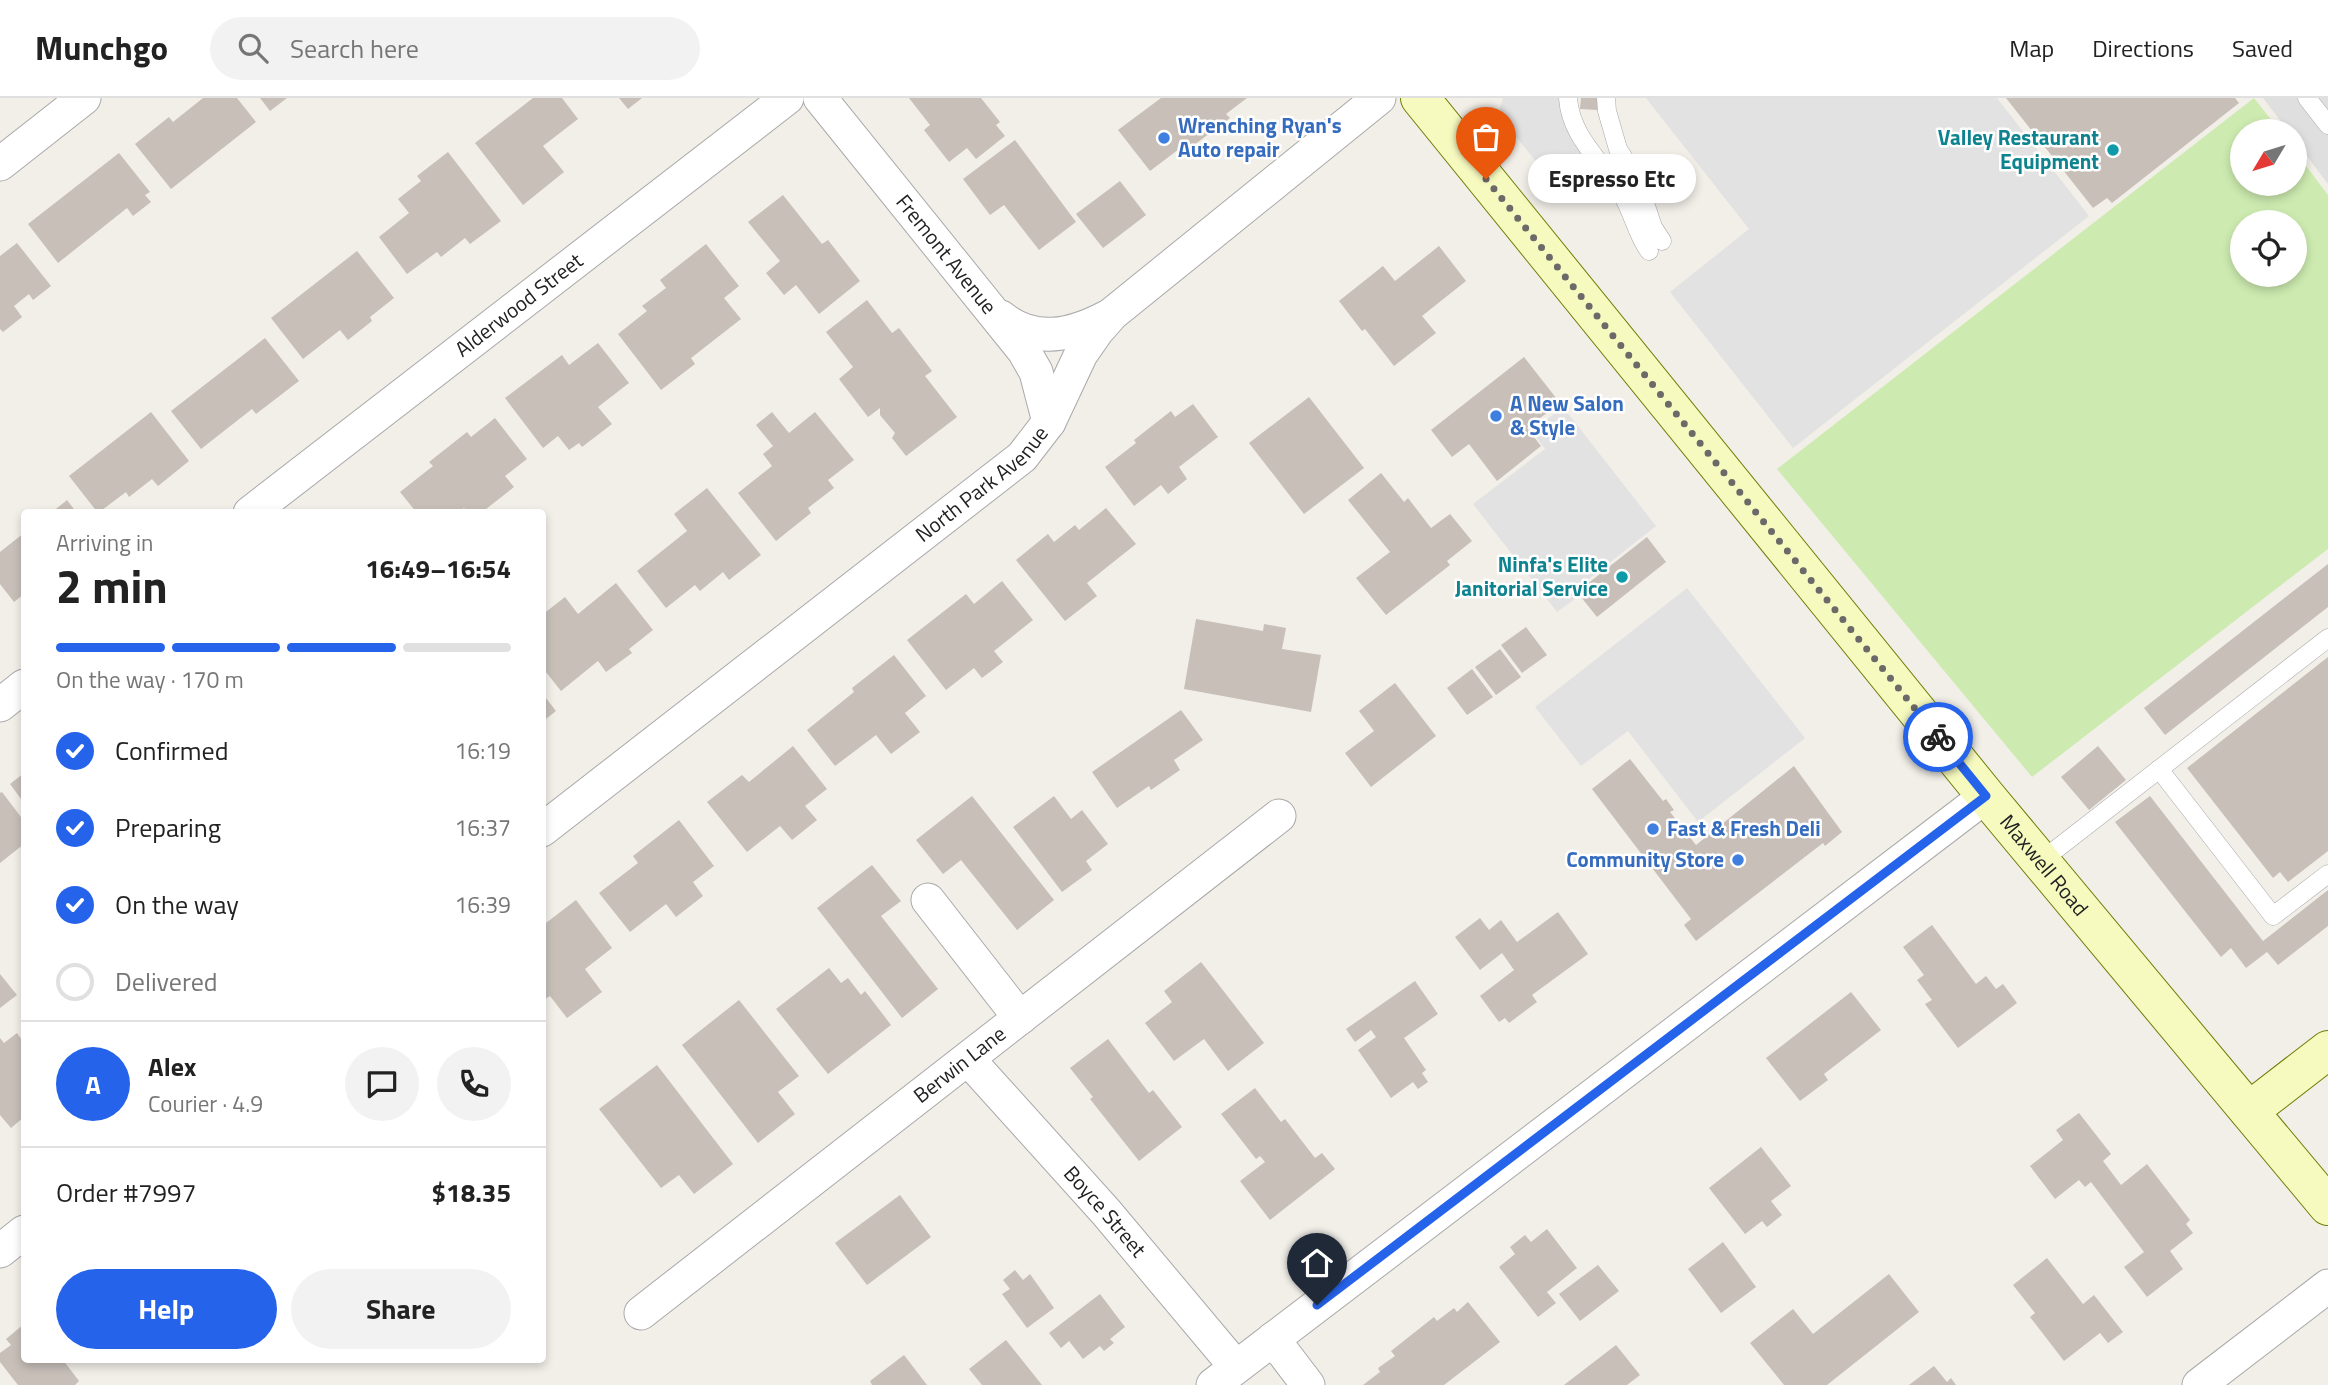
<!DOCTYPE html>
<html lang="en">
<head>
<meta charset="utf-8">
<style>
	:root { --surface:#fff; --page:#f2f2f2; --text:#222; --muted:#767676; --line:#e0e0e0; --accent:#2563eb }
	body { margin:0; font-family:"Titillium Web",sans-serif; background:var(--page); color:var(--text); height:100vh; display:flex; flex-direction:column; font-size:26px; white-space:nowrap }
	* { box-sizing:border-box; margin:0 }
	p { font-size:23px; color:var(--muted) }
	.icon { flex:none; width:38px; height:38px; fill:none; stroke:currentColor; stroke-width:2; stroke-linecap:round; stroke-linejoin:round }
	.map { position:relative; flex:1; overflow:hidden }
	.sheet { position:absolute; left:21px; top:411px; width:525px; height:854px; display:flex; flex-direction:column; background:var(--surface); border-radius:7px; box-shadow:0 4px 10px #0003 }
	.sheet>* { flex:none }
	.needle { width:46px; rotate:232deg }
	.buttons { position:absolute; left:2230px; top:21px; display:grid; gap:14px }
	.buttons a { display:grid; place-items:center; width:77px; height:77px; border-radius:50%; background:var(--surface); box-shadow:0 4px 10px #0003; font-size:35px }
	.pin { position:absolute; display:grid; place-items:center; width:60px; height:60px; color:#fff; margin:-72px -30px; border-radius:50% 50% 50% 0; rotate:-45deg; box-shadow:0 0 7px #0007 }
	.pin .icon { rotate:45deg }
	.courier { position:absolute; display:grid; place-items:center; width:70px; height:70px; margin:-35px; border:5px solid #2563eb; border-radius:50%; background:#fff; color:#222; box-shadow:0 2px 9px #0007 }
	.bubble { position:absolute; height:49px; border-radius:24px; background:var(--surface); box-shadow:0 4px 10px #0003; font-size:23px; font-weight:700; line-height:49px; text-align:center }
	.headline em { font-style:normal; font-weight:700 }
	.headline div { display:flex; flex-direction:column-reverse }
	.headline { display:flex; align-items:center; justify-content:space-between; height:119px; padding:0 35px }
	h1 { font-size:46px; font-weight:700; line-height:52px }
	.bar { display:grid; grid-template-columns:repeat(4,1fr); gap:10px 7px; align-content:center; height:84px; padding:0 35px }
	.bar i { height:9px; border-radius:5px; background:var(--line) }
	.bar .current { background:var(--accent) }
	.bar p { grid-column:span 4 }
	.line { display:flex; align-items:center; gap:18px; padding:0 35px; border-top:2px solid var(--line) }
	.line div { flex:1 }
	.round { display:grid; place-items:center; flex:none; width:74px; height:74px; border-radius:37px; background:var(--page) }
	ol { padding:0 35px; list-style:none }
	li { display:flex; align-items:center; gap:21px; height:77px }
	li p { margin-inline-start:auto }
	li .icon { padding:7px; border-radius:50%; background:var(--accent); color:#fff; stroke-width:4 }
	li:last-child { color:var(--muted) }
	li i { width:38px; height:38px; border:4px solid var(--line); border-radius:50% }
	.cta { display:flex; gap:14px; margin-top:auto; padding:14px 35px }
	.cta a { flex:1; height:80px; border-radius:42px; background:var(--accent); color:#fff; font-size:28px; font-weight:700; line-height:80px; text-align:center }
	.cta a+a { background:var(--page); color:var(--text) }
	header { display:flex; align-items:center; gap:42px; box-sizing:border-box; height:98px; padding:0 35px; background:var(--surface); border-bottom:2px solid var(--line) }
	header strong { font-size:33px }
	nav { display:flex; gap:38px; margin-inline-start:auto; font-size:24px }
	.search { width:490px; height:63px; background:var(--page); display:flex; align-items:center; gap:18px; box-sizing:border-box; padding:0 24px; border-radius:38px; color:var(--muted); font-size:26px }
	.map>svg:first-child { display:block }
</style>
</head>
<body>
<header>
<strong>Munchgo</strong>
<div class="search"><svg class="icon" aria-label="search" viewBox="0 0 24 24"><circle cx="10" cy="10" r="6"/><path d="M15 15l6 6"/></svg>Search here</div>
<nav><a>Map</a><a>Directions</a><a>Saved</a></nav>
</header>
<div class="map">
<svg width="2328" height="1287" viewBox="0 0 2328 1287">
	<rect width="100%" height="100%" fill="#f2efe9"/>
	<polygon fill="#e0dfdf" points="2263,0 2328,0 2328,86 2294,41 2294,33 2288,33"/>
	<path fill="#cdebb0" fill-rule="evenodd" d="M2254,0L2280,33H2242V86H2294V52L2328,97V451L2032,679L1777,371ZM2242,124H2294V177H2242Z"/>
	<g fill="#e2e2e2">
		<polygon points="1503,0 1559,0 1570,38 1587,62 1555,87 1498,16"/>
		<polygon points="1646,0 1997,0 2089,118 1793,350 1670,194 1749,131"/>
		<polygon points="1563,309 1656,428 1571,495 1575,501 1557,514 1473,406 1545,351 1532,333"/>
		<polygon points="1687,490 1805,640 1698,724 1628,633 1581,668 1535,609"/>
	</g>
	<g fill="#c7bfb8">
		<polygon points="203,0 237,0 256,24 171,91 135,46 169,19 173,24"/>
		<polygon points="260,0 287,0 270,13"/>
		<polygon points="533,0 562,0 578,21 543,48 564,74 523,107 475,45"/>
		<polygon points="619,0 642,0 628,11"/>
		<polygon points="909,0 981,0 1000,24 996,27 1005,38 976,61 967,50 949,64 924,32 930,27"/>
		<polygon points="1161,0 1247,0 1226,16 1230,20 1186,53 1183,48 1150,73 1118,32"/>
		<polygon points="1581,0 1598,0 1598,12 1580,11"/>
		<polygon points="2006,0 2235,0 2239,5 2112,105 2107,100 2093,110"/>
		<polygon points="1015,42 1076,124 1039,152 1004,107 990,117 963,81"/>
		<polygon points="448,54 501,123 470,146 465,140 441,159 437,154 407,176 379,139 409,115 398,101 421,83 417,78"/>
		<polygon points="119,55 150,94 145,97 151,104 133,118 127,110 58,165 28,126"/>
		<polygon points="1120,83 1146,117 1103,150 1076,116"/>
		<polygon points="783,97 822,146 828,142 860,183 819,216 796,187 784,197 766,175 780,163 748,124"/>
		<polygon points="17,145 51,188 33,202 29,196 14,208 22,219 3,234 0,231 0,158"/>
		<polygon points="706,146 739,188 724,200 741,221 691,260 695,266 661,292 618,236 647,213 642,208 666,190 660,182"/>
		<polygon points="1439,148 1466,183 1422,218 1436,235 1394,268 1365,231 1362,233 1339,203 1383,168 1395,183"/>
		<polygon points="357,153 394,200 370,219 372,223 348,242 340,232 303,261 271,220"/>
		<polygon points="867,202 892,235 899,230 932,273 925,278 957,319 906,358 892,340 895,335 880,317 880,310 868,319 839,281 853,269 826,234"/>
		<polygon points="265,240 299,283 256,316 252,311 201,351 171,313"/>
		<polygon points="598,245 629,285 598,309 612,326 582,349 579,345 569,352 558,338 543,350 505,300 562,257 569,267"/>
		<polygon points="1524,259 1560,305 1527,330 1541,348 1497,383 1469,346 1452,359 1431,332"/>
		<polygon points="1309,299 1364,370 1304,416 1249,345"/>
		<polygon points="1193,306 1218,339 1179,369 1187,381 1168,396 1161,387 1134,408 1105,369 1136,345 1134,342 1171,313 1175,319"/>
		<polygon points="151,314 189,363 158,388 152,381 129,399 126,394 98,415 69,378"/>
		<polygon points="772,314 789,335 815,314 854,362 828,382 834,390 808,410 811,415 776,443 738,395 772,368 763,356 773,348 756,327"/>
		<polygon points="495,320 527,361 505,378 514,389 481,415 468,415 464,410 457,415 417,415 400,394 433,368 429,364 467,334 471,339"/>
		<polygon points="1381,375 1404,404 1408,400 1431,430 1450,416 1472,443 1447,463 1450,467 1386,517 1356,480 1390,454 1348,402"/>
		<polygon points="707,390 761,457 729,482 723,474 700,493 695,487 666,510 637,473 687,433 674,416"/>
		<polygon points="67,402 77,415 51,415"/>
		<polygon points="1106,410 1136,446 1087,485 1097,498 1065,523 1016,462 1048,436 1054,444 1075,427 1079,432"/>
		<polygon points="24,435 24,496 14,504 0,486 0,454"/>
		<polygon points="1647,439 1666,464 1597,519 1577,494"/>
		<polygon points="2328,466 2328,509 2165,637 2144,610"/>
		<polygon points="1002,483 1033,522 994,553 1003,564 982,580 974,570 946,592 907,542 966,496 974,506"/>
		<polygon points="616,485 653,532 629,551 632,555 606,574 598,563 561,593 542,569 542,517 565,499 578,516"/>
		<polygon points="1196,521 1263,533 1264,526 1286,530 1282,551 1321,557 1311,614 1184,591"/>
		<polygon points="1526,529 1547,557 1522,575 1501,547"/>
		<polygon points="1500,551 1521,579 1496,597 1475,569"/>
		<polygon points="894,557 926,598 905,615 920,634 891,656 876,637 835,668 807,632 854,594 852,590"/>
		<polygon points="2328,559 2328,753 2288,784 2280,774 2273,780 2187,670"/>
		<polygon points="1472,571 1493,599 1467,617 1447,590"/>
		<polygon points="1395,585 1436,638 1371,689 1345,655 1374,633 1359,613"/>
		<polygon points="542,595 556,613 542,624"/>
		<polygon points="1181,612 1203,642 1174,662 1180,672 1151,692 1149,688 1117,710 1092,674"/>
		<polygon points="793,648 827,691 805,708 817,722 792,742 780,728 747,754 707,704 742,677 749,684"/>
		<polygon points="2098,648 2126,682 2089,712 2061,679"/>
		<polygon points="1630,661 1663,703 1666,701 1674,712 1670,714 1696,747 1794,668 1842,734 1825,748 1823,745 1696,843 1684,827 1691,821 1592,691"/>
		<polygon points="24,675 24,705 10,686"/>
		<polygon points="2,694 24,723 24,746 0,765 0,695"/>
		<polygon points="972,698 1054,802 1017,832 961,762 943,776 916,742"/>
		<polygon points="1054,698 1071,721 1082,712 1108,746 1086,763 1092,772 1062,794 1013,729"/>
		<polygon points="2150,698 2263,843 2328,792 2328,828 2278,867 2267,854 2246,870 2231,850 2221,859 2115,724"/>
		<polygon points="679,722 714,768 693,784 703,798 676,819 666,806 630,834 599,795 638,765 633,758"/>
		<polygon points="872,767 901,803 881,818 938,891 902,920 817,810"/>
		<polygon points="576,802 612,850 585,871 602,894 567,920 550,898 542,903 542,828"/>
		<polygon points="1558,814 1588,856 1532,897 1537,904 1509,925 1505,920 1499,924 1480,898 1514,872 1502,855 1480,872 1455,839 1480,820 1489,832 1501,822 1517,844"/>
		<polygon points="1932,827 1976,886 1986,878 1996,891 2003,886 2017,905 1958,950 1925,906 1932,902 1917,882 1924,877 1903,849"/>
		<polygon points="1201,864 1264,945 1228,973 1204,941 1174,963 1145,925 1172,904 1164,893"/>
		<polygon points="829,870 841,885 848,880 861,897 865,893 891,927 828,976 776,911"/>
		<polygon points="0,876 17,897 0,910"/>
		<polygon points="1415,883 1438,916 1404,940 1426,972 1422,975 1428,984 1418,991 1413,984 1391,1000 1358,952 1376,939 1371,932 1355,944 1346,931"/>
		<polygon points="1851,894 1881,932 1824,976 1828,982 1800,1003 1766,960"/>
		<polygon points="739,902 799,978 778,994 795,1016 758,1045 682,947"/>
		<polygon points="17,935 24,945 24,1019 11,1030 0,1017 0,940 4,945"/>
		<polygon points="1108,941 1149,995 1153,992 1182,1029 1139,1063 1090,1001 1093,999 1070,970"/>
		<polygon points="657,967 733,1066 694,1096 679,1077 661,1090 599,1011"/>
		<polygon points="1255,990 1281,1024 1285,1021 1315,1060 1322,1055 1335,1071 1270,1122 1240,1083 1265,1064 1260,1058 1256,1061 1221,1016"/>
		<polygon points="2079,1015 2111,1056 2103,1063 2121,1087 2147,1066 2190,1122 2186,1126 2193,1135 2170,1153 2183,1171 2147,1199 2124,1169 2144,1154 2091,1084 2085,1089 2079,1082 2055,1101 2030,1068 2063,1042 2056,1032"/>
		<polygon points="1761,1049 1791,1088 1771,1103 1782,1117 1767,1129 1762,1123 1745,1136 1709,1090"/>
		<polygon points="900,1097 931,1139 867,1187 835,1145"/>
		<polygon points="1547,1131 1577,1170 1547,1194 1556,1205 1538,1219 1499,1169 1515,1156 1510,1149 1525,1137 1531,1144"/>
		<polygon points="1723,1144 1756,1189 1721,1215 1688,1171"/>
		<polygon points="2047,1160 2083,1206 2094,1197 2123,1234 2108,1245 2100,1235 2064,1263 2030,1219 2035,1215 2013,1187"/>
		<polygon points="1598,1167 1619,1193 1580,1223 1559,1196"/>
		<polygon points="1015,1172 1023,1182 1030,1176 1054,1210 1027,1230 1002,1196 1010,1191 1003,1182"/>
		<polygon points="1889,1176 1919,1214 1827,1287 1784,1287 1750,1245 1793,1211 1813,1236"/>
		<polygon points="1100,1196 1125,1229 1110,1241 1114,1245 1104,1253 1100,1248 1083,1261 1069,1243 1061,1250 1049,1235"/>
		<polygon points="1468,1204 1500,1244 1444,1287 1363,1287 1380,1274 1378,1270 1395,1258 1391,1253 1434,1219 1437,1223 1454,1210 1457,1214"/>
		<polygon points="24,1226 24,1262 63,1262 79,1283 75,1287 18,1287 0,1264 0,1255 11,1247 6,1241"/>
		<polygon points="1006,1242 1042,1287 982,1287 969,1271"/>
		<polygon points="1616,1247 1640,1277 1627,1287 1564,1287"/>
		<polygon points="904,1257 927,1287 872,1287 870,1283"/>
		<polygon points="1934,1268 1947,1284 1951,1280 1956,1287 1909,1287"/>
	</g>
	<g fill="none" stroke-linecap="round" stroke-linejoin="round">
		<g stroke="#a9a9a9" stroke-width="19">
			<g id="lane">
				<path d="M1568,0C1571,43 1608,67 1626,104C1634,120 1638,138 1649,153"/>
				<polyline points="1606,0 1607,13 1618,51 1637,81 1653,129 1662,143"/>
				<polyline points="2307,0 2328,27"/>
				<polyline points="2159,671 2273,818 2328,776"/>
				<polyline points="2041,763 2328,540"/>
			</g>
		</g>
		<g stroke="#a9a9a9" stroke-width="35">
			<g id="street">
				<path id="s1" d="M820,0L1024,253L1036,274L1049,324"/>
				<polyline points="0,66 84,0"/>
				<path d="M1001,219C1034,246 1071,238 1107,219"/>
				<path id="s2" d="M250,415L787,0"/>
				<polyline points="0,607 24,588"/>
				<path id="s3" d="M542,732L1022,359L1049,324L1081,256L1097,233L1112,216L1379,0"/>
				<polyline points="928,802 1020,920"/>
				<path id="s4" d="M968,961L1106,1114L1236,1269"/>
				<polyline points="0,1153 24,1134"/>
				<path id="s5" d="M641,1215L1279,718"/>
				<polyline points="1273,1241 1308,1287"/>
				<polyline points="1213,1287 1986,698"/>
				<polyline points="2199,1287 2328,1188"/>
			</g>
		</g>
		<g stroke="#707d05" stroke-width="40">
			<g id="secondary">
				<path id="s6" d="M1420,0L1986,698L2328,1108"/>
				<polyline points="2249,1013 2328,952"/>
			</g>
		</g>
		<use href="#lane" stroke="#fff" stroke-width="18"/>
		<use href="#street" stroke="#fff" stroke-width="33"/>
		<use href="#secondary" stroke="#f7fabf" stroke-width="38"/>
	</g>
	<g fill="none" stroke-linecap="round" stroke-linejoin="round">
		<polyline stroke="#6b6a68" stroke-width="7" stroke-dasharray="0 12.6" points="1486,81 1938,639"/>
		<polyline stroke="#2563eb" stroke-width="9" points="1317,1207 1986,698 1938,639"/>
	</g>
	<g fill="#3f7fe0" stroke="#fff" stroke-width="2.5">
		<circle cx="1164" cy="40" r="7"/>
		<circle cx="1496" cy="318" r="7"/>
		<circle cx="1653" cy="731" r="7"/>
		<circle cx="1738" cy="762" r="7"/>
	</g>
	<g fill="#0f9aa8" stroke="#fff" stroke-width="2.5">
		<circle cx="2113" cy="52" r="7"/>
		<circle cx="1622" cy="479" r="7"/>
	</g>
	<g text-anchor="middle" stroke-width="5" stroke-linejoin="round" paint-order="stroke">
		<g font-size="21" font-weight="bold" fill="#366cbe" stroke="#fff" text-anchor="start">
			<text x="1178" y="35">Wrenching Ryan's<tspan x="1178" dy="24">Auto repair</tspan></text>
			<text x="1510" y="313">A New Salon<tspan x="1510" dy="24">&amp; Style</tspan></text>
			<text x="1667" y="738">Fast &amp; Fresh Deli</text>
			<text x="1724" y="769" text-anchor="end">Community Store</text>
		</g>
		<g font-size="21" font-weight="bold" fill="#0d838f" stroke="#fff" text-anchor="end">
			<text x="2099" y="47">Valley Restaurant<tspan x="2099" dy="24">Equipment</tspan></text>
			<text x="1608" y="474">Ninfa's Elite<tspan x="1608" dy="24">Janitorial Service</tspan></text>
		</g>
		<g font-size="21" fill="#222" stroke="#fff">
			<text dy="7" stroke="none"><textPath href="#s1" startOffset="201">Fremont Avenue</textPath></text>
			<text dy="7" stroke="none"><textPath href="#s2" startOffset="340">Alderwood Street</textPath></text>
			<text dy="7" stroke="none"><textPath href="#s3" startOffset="560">North Park Avenue</textPath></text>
			<text dy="7" stroke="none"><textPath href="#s6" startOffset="989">Maxwell Road</textPath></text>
			<text dy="7" stroke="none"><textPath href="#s5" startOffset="404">Berwin Lane</textPath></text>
			<text dy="7" stroke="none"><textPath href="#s4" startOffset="205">Boyce Street</textPath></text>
		</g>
	</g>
</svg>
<div class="buttons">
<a><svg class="needle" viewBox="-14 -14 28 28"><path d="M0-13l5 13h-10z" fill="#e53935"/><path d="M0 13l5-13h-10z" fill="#767676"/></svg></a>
<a><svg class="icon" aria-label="locate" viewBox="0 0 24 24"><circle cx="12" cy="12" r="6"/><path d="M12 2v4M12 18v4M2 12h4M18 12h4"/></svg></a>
</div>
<div class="pin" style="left:1486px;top:81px;background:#ea580c"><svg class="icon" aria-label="bag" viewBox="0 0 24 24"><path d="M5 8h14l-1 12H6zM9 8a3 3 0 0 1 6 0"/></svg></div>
<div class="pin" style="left:1317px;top:1207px;background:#1f2937"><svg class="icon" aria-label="home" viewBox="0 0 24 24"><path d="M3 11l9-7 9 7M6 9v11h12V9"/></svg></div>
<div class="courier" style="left:1938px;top:639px"><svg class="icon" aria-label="bike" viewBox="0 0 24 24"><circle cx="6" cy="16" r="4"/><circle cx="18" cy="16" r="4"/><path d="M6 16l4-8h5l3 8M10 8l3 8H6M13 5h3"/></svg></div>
<div class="bubble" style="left:1528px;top:56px;width:168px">Espresso Etc</div>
<section class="sheet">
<div class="headline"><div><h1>2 min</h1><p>Arriving in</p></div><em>16:49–16:54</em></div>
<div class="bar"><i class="current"></i><i class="current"></i><i class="current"></i><i></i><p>On the way · 170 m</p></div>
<ol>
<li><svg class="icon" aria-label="check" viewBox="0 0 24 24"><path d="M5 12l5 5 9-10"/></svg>Confirmed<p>16:19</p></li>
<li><svg class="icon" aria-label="check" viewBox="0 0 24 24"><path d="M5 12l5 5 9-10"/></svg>Preparing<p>16:37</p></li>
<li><svg class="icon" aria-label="check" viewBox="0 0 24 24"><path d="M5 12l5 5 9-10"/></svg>On the way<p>16:39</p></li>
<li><i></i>Delivered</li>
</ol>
<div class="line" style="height:126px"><b class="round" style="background:var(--accent);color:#fff">A</b><div><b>Alex</b><p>Courier · 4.9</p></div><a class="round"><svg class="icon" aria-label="chat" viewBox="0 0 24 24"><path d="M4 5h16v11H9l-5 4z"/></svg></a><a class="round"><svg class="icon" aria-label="phone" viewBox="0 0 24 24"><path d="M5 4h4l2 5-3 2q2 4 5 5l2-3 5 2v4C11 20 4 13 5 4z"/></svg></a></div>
<div class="line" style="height:91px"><div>Order #7997</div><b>$18.35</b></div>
<div class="cta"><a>Help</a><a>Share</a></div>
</section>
</div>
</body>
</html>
